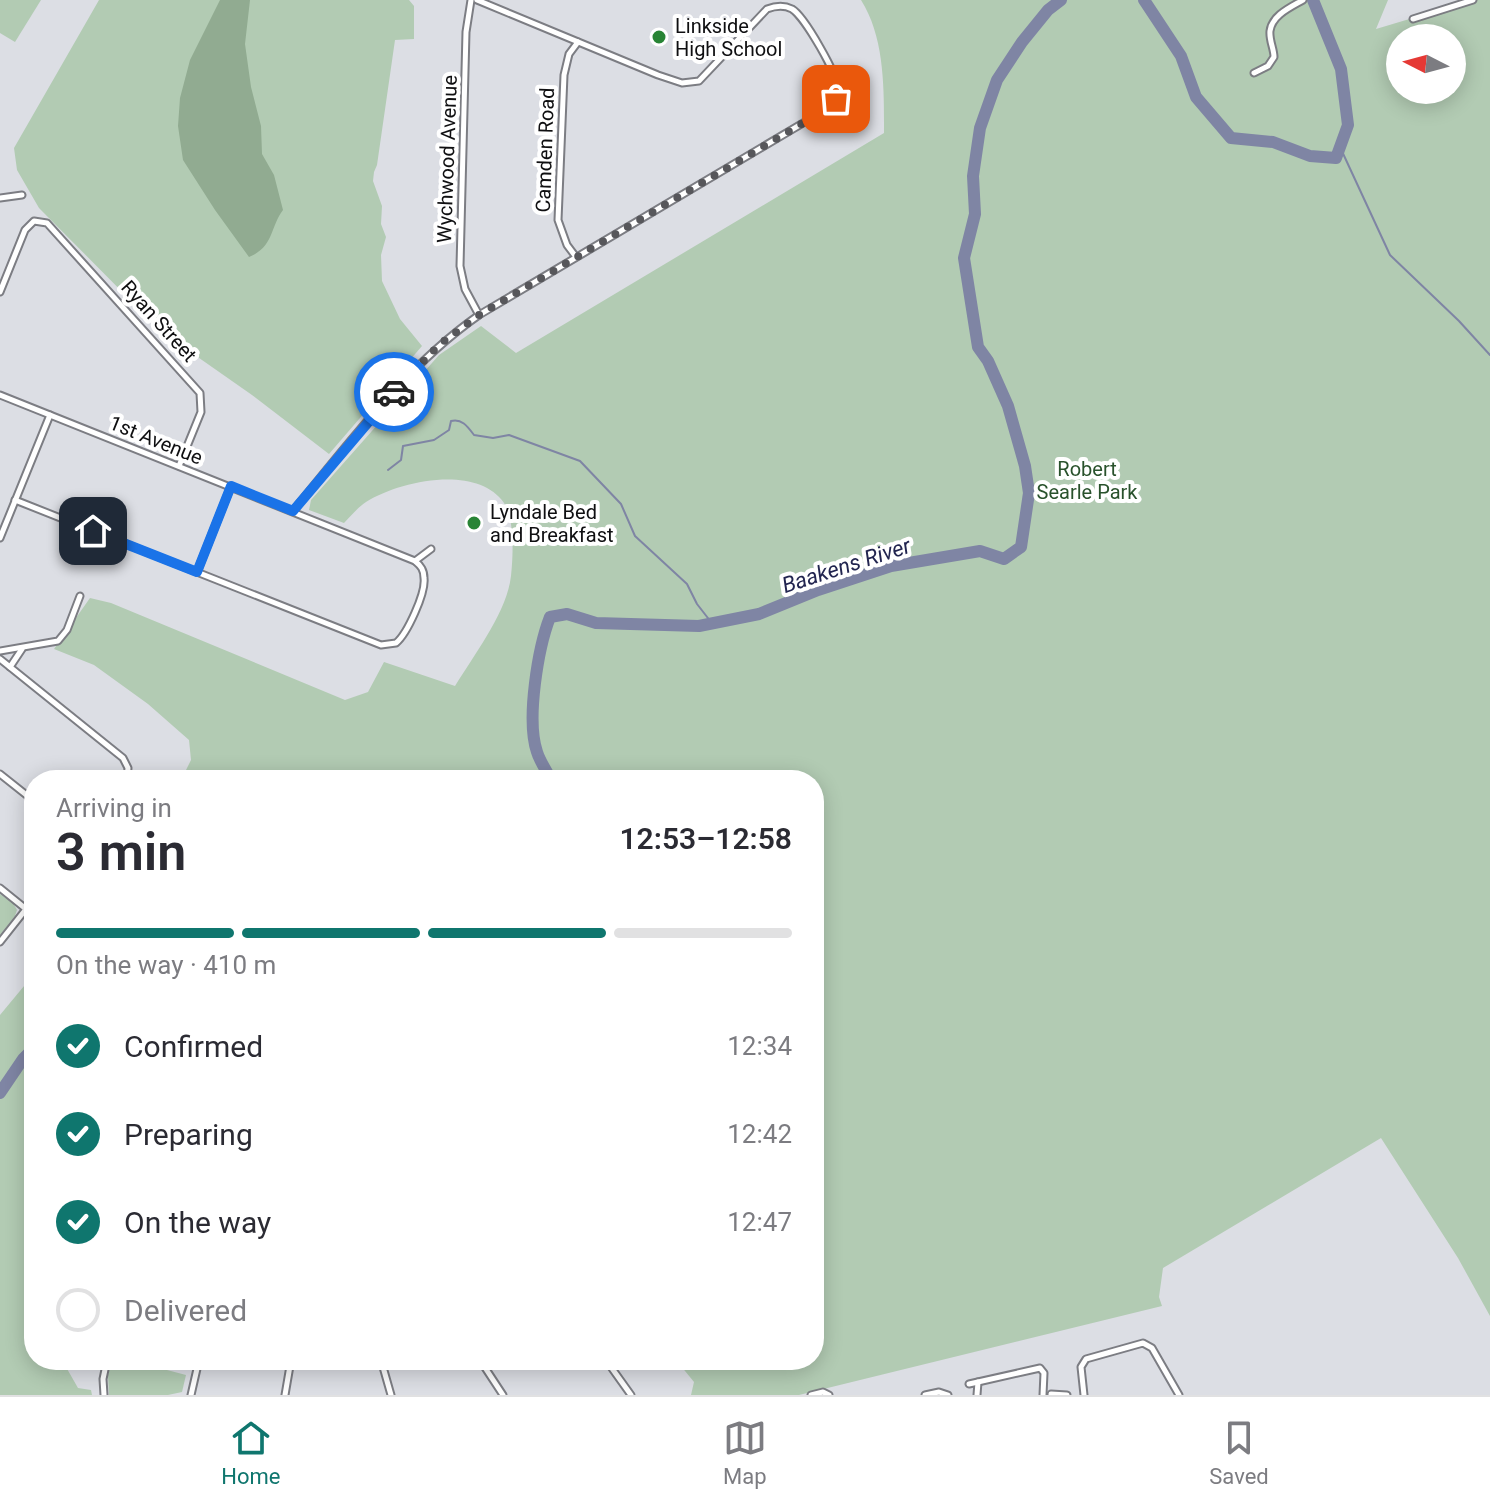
<!DOCTYPE html>
<html lang="en">
<head>
<meta charset="utf-8">
<style>
	:root { --surface:#fff; --page:#f7f7f7; --text:#2b2b33; --muted:#7c7c81; --line:#e1e1e2; --accent:#0f766e }
	body { margin:0; font-family:Roboto,sans-serif; background:var(--page); color:var(--text); height:100vh; display:flex; flex-direction:column; font-size:30px; white-space:nowrap }
	* { box-sizing:border-box; margin:0 }
	p { font-size:26px; color:var(--muted) }
	.icon { flex:none; width:44px; height:44px; fill:none; stroke:currentColor; stroke-width:2; stroke-linecap:round; stroke-linejoin:round }
	.map { position:relative; flex:1; overflow:hidden }
	.sheet { position:absolute; left:24px; top:770px; width:800px; height:600px; display:flex; flex-direction:column; background:var(--surface); border-radius:32px; box-shadow:0 4px 20px #0003 }
	.sheet>* { flex:none }
	.needle { width:52px; rotate:276deg }
	.tools { position:absolute; left:1386px; top:24px; display:grid; gap:16px }
	.tools a { display:grid; place-items:center; width:80px; height:80px; border-radius:50%; background:var(--surface); box-shadow:0 4px 20px #0003; font-size:40px }
	.pin { position:absolute; display:grid; place-items:center; width:68px; height:68px; color:#fff; margin:-34px; border-radius:16px; box-shadow:0 4px 12px #0006 }
	.courier { position:absolute; display:grid; place-items:center; width:80px; height:80px; margin:-40px; border:6px solid #1a73e8; border-radius:50%; background:#fff; color:#222; box-shadow:0 2px 10px #0007 }
	.headline em { font-style:normal; font-weight:600 }
	.headline div { display:flex; flex-direction:column-reverse }
	.headline { display:flex; align-items:center; justify-content:space-between; height:136px; padding:0 32px }
	h1 { font-size:52px; font-weight:600; line-height:60px }
	.bar { display:grid; grid-template-columns:repeat(4,1fr); gap:12px 8px; align-content:center; height:96px; padding:0 32px }
	.bar i { height:10px; border-radius:6px; background:var(--line) }
	.bar .current { background:var(--accent) }
	.bar p { grid-column:span 4 }
	ol { padding:0 32px; list-style:none }
	li { display:flex; align-items:center; gap:24px; height:88px }
	li p { margin-inline-start:auto }
	li .icon { padding:8px; border-radius:50%; background:var(--accent); color:#fff; stroke-width:4 }
	li:last-child { color:var(--muted) }
	li i { width:44px; height:44px; border:4px solid var(--line); border-radius:50% }
	.tabs { display:flex; justify-content:space-around; align-items:center; height:112px; border-top:2px solid var(--line); background:var(--surface); font-size:22px; color:var(--muted) }
	.tabs a { display:grid; justify-items:center; gap:4px }
	.tabs .current { color:var(--accent) }
	.map>svg:first-child { display:block }
</style>
</head>
<body>
<div class="map">
<svg width="1490" height="1395" viewBox="0 0 1490 1395">
	<rect width="100%" height="100%" fill="#dcdee4"/>
	<g fill="#b2cbb3" fill-rule="evenodd">
		<polygon points="0,0 41,0 15,42 0,33"/>
		<polygon points="99,0 409,0 414,6 414,39 395,40 377,165 374,172 373,181 382,206 381,224 386,237 381,255 382,281 400,319 422,346 329,454 252,395 162,332 39,208 17,170 14,148"/>
		<path d="M861,0H1388L1376,29L1473,0H1490V1316L1458,1258L1381,1138L1163,1268L1159,1297L1162,1306L799,1395H691L694,1382L676,1360H814V780H181L191,760L189,740L148,704L94,665L54,649L90,598L111,603L345,700L368,692L384,662L455,686C474,655 507,612 511,576C513,557 515,520 504,503C477,464 400,481 366,502C358,507 351,516 344,523L309,510L311,500L439,355L481,326L516,353L884,133C884,89 885,38 861,0ZM1400,38H1452V90H1400Z"/>
		<polygon points="0,894 13,903 17,910 15,916 0,935"/>
		<polygon points="34,974 34,1360 62,1360 78,1388 91,1390 92,1395 0,1395 0,1015"/>
		<polygon points="112,1360 129,1360 186,1375 182,1392 168,1395 109,1395 108,1375"/>
	</g>
	<path fill="#91ab91" d="M220,0H250L245,44L251,87L261,126L262,154L274,175L283,210C270,227 274,247 249,257L215,210L183,160L178,126L180,98L190,60Z"/>
	<g fill="none" stroke-linecap="round" stroke-linejoin="round">
		<g stroke="#7f85a4" stroke-width="2">
			<polyline points="1340,147 1390,255 1459,321 1490,355"/>
			<path d="M388,470L401,460L403,446L434,440L449,430L451,421C462,418 468,427 474,435L493,438L509,435L580,461L621,504L635,536L687,584L697,604L711,622"/>
		</g>
		<g stroke="#7f85a4" stroke-width="12">
			<polyline points="1144,0 1181,56 1196,97 1231,138 1273,142 1310,156 1336,158 1348,125 1341,69 1313,0"/>
			<path d="M551,780C547,771 540,762 537,752C526,720 538,648 550,617L567,614L596,623L699,626L759,614L818,590L891,566L980,551L1004,559L1021,547L1029,493L1025,466L1008,406L988,361L978,347L964,258L975,214L973,176L980,128L997,80L1022,42L1048,10L1061,0"/>
			<polyline points="0,1093 23,1059 34,1048"/>
		</g>
		<g stroke="#7c7d83" stroke-width="9">
			<g id="minor">
				<polyline points="471,0 466,32 460,266 465,289 479,315"/>
				<polyline points="1413,19 1473,0"/>
				<path d="M1254,73L1268,66L1274,57C1274,49 1269,40 1270,31C1272,15 1291,7 1303,0"/>
				<polyline points="0,198 22,195"/>
				<polyline points="576,257 567,245 558,220 564,75 569,54 578,42"/>
				<polyline points="0,292 25,230 34,221 47,223 200,393 201,412 179,466"/>
				<path d="M0,395L415,561C421,566 424,570 424,578C426,593 407,634 396,643L381,645L15,500"/>
				<path d="M293,511C350,442 406,366 479,315L825,110C832,104 838,100 838,90C839,76 804,16 792,9C784,5 775,6 767,9L699,81L682,83L658,75L477,0"/>
				<polyline points="0,538 50,415"/>
				<polyline points="415,561 431,549"/>
				<polyline points="197,572 231,486"/>
				<polyline points="0,651 58,641 67,630 80,596"/>
				<polyline points="0,659 123,758 128,768 127,780"/>
				<polyline points="10,667 22,649"/>
				<polyline points="0,774 34,801"/>
				<polyline points="0,888 26,909"/>
				<polyline points="0,942 34,899"/>
				<polyline points="381,1360 391,1395"/>
				<polyline points="480,1360 503,1395"/>
				<polyline points="606,1360 631,1395"/>
				<polyline points="969,1384 1040,1368 1044,1373 1043,1395"/>
				<polyline points="1051,1394 1067,1395"/>
				<polyline points="104,1395 103,1379 107,1360"/>
				<polyline points="191,1395 199,1360"/>
				<polyline points="285,1395 291,1360"/>
				<polyline points="811,1395 823,1392 829,1395"/>
				<polyline points="925,1395 939,1392 948,1395"/>
				<polyline points="977,1395 978,1382"/>
				<polyline points="1084,1395 1081,1367 1086,1359 1143,1343 1152,1348 1179,1395"/>
			</g>
		</g>
		<use href="#minor" stroke="#fff" stroke-width="5"/>
	</g>
	<g fill="none" stroke-linecap="round" stroke-linejoin="round">
		<polyline stroke="#57575b" stroke-width="8" stroke-dasharray="0 14.4" points="394,392 439,345 479,315 825,110 836,99"/>
		<polyline stroke="#1a73e8" stroke-width="10" points="93,531 197,572 231,486 293,511 394,392"/>
	</g>
	<g fill="#288435" stroke="#fff" stroke-width="3">
		<circle cx="659" cy="37" r="8"/>
		<circle cx="474" cy="523" r="8"/>
	</g>
	<g text-anchor="middle" stroke-width="8" stroke-linejoin="round" paint-order="stroke">
		<g font-size="20" fill="#0f0f11" stroke="#fff" text-anchor="start">
			<text x="675" y="33">Linkside<tspan x="675" dy="23">High School</tspan></text>
			<text x="490" y="519">Lyndale Bed<tspan x="490" dy="23">and Breakfast</tspan></text>
		</g>
		<g font-size="20" fill="#0f0f11" stroke="#fff">
			<text transform="translate(545 150) rotate(-88)" y="7">Camden Road</text>
			<text transform="translate(447 159) rotate(-88)" y="7">Wychwood Avenue</text>
			<text transform="translate(159 321) rotate(48)" y="7">Ryan Street</text>
			<text transform="translate(156 440) rotate(22)" y="7">1st Avenue</text>
		</g>
		<g font-size="20" fill="#29522c" stroke="#fff">
			<text x="1087" y="476">Robert<tspan x="1087" dy="23">Searle Park</tspan></text>
		</g>
		<g font-size="22" font-style="italic" fill="#222550" stroke="#fff">
			<text transform="translate(846 565) rotate(-18)" y="8">Baakens River</text>
		</g>
	</g>
</svg>
<div class="tools">
<a><svg class="needle" viewBox="-14 -14 28 28"><path d="M0-13l5 13h-10z" fill="#e53935"/><path d="M0 13l5-13h-10z" fill="#7c7c81"/></svg></a>
</div>
<div class="pin" style="left:836px;top:99px;background:#ea580c"><svg class="icon" aria-label="bag" viewBox="0 0 24 24"><path d="M5 8h14l-1 12H6zM9 8a3 3 0 0 1 6 0"/></svg></div>
<div class="pin" style="left:93px;top:531px;background:#1f2937"><svg class="icon" aria-label="home" viewBox="0 0 24 24"><path d="M3 11l9-7 9 7M6 9v11h12V9"/></svg></div>
<div class="courier" style="left:394px;top:392px"><svg class="icon" aria-label="car" viewBox="0 0 24 24"><path d="M5 17H2v-5l4-1 3-4h7l3 4 3 1v5h-3M9 17h6M6 11h13"/><circle cx="7" cy="17" r="2"/><circle cx="17" cy="17" r="2"/></svg></div>
<section class="sheet">
<div class="headline"><div><h1>3 min</h1><p>Arriving in</p></div><em>12:53–12:58</em></div>
<div class="bar"><i class="current"></i><i class="current"></i><i class="current"></i><i></i><p>On the way · 410 m</p></div>
<ol>
<li><svg class="icon" aria-label="check" viewBox="0 0 24 24"><path d="M5 12l5 5 9-10"/></svg>Confirmed<p>12:34</p></li>
<li><svg class="icon" aria-label="check" viewBox="0 0 24 24"><path d="M5 12l5 5 9-10"/></svg>Preparing<p>12:42</p></li>
<li><svg class="icon" aria-label="check" viewBox="0 0 24 24"><path d="M5 12l5 5 9-10"/></svg>On the way<p>12:47</p></li>
<li><i></i>Delivered</li>
</ol>
</section>
</div>
<nav class="tabs">
<a class="current"><svg class="icon" aria-label="home" viewBox="0 0 24 24"><path d="M3 11l9-7 9 7M6 9v11h12V9"/></svg>Home</a>
<a><svg class="icon" aria-label="map" viewBox="0 0 24 24"><path d="M3 6l6-2 6 2 6-2v14l-6 2-6-2-6 2zM9 4v14M15 6v14"/></svg>Map</a>
<a><svg class="icon" aria-label="saved" viewBox="0 0 24 24"><path d="M7 4h10v16l-5-4-5 4z"/></svg>Saved</a>
</nav>
</body>
</html>
